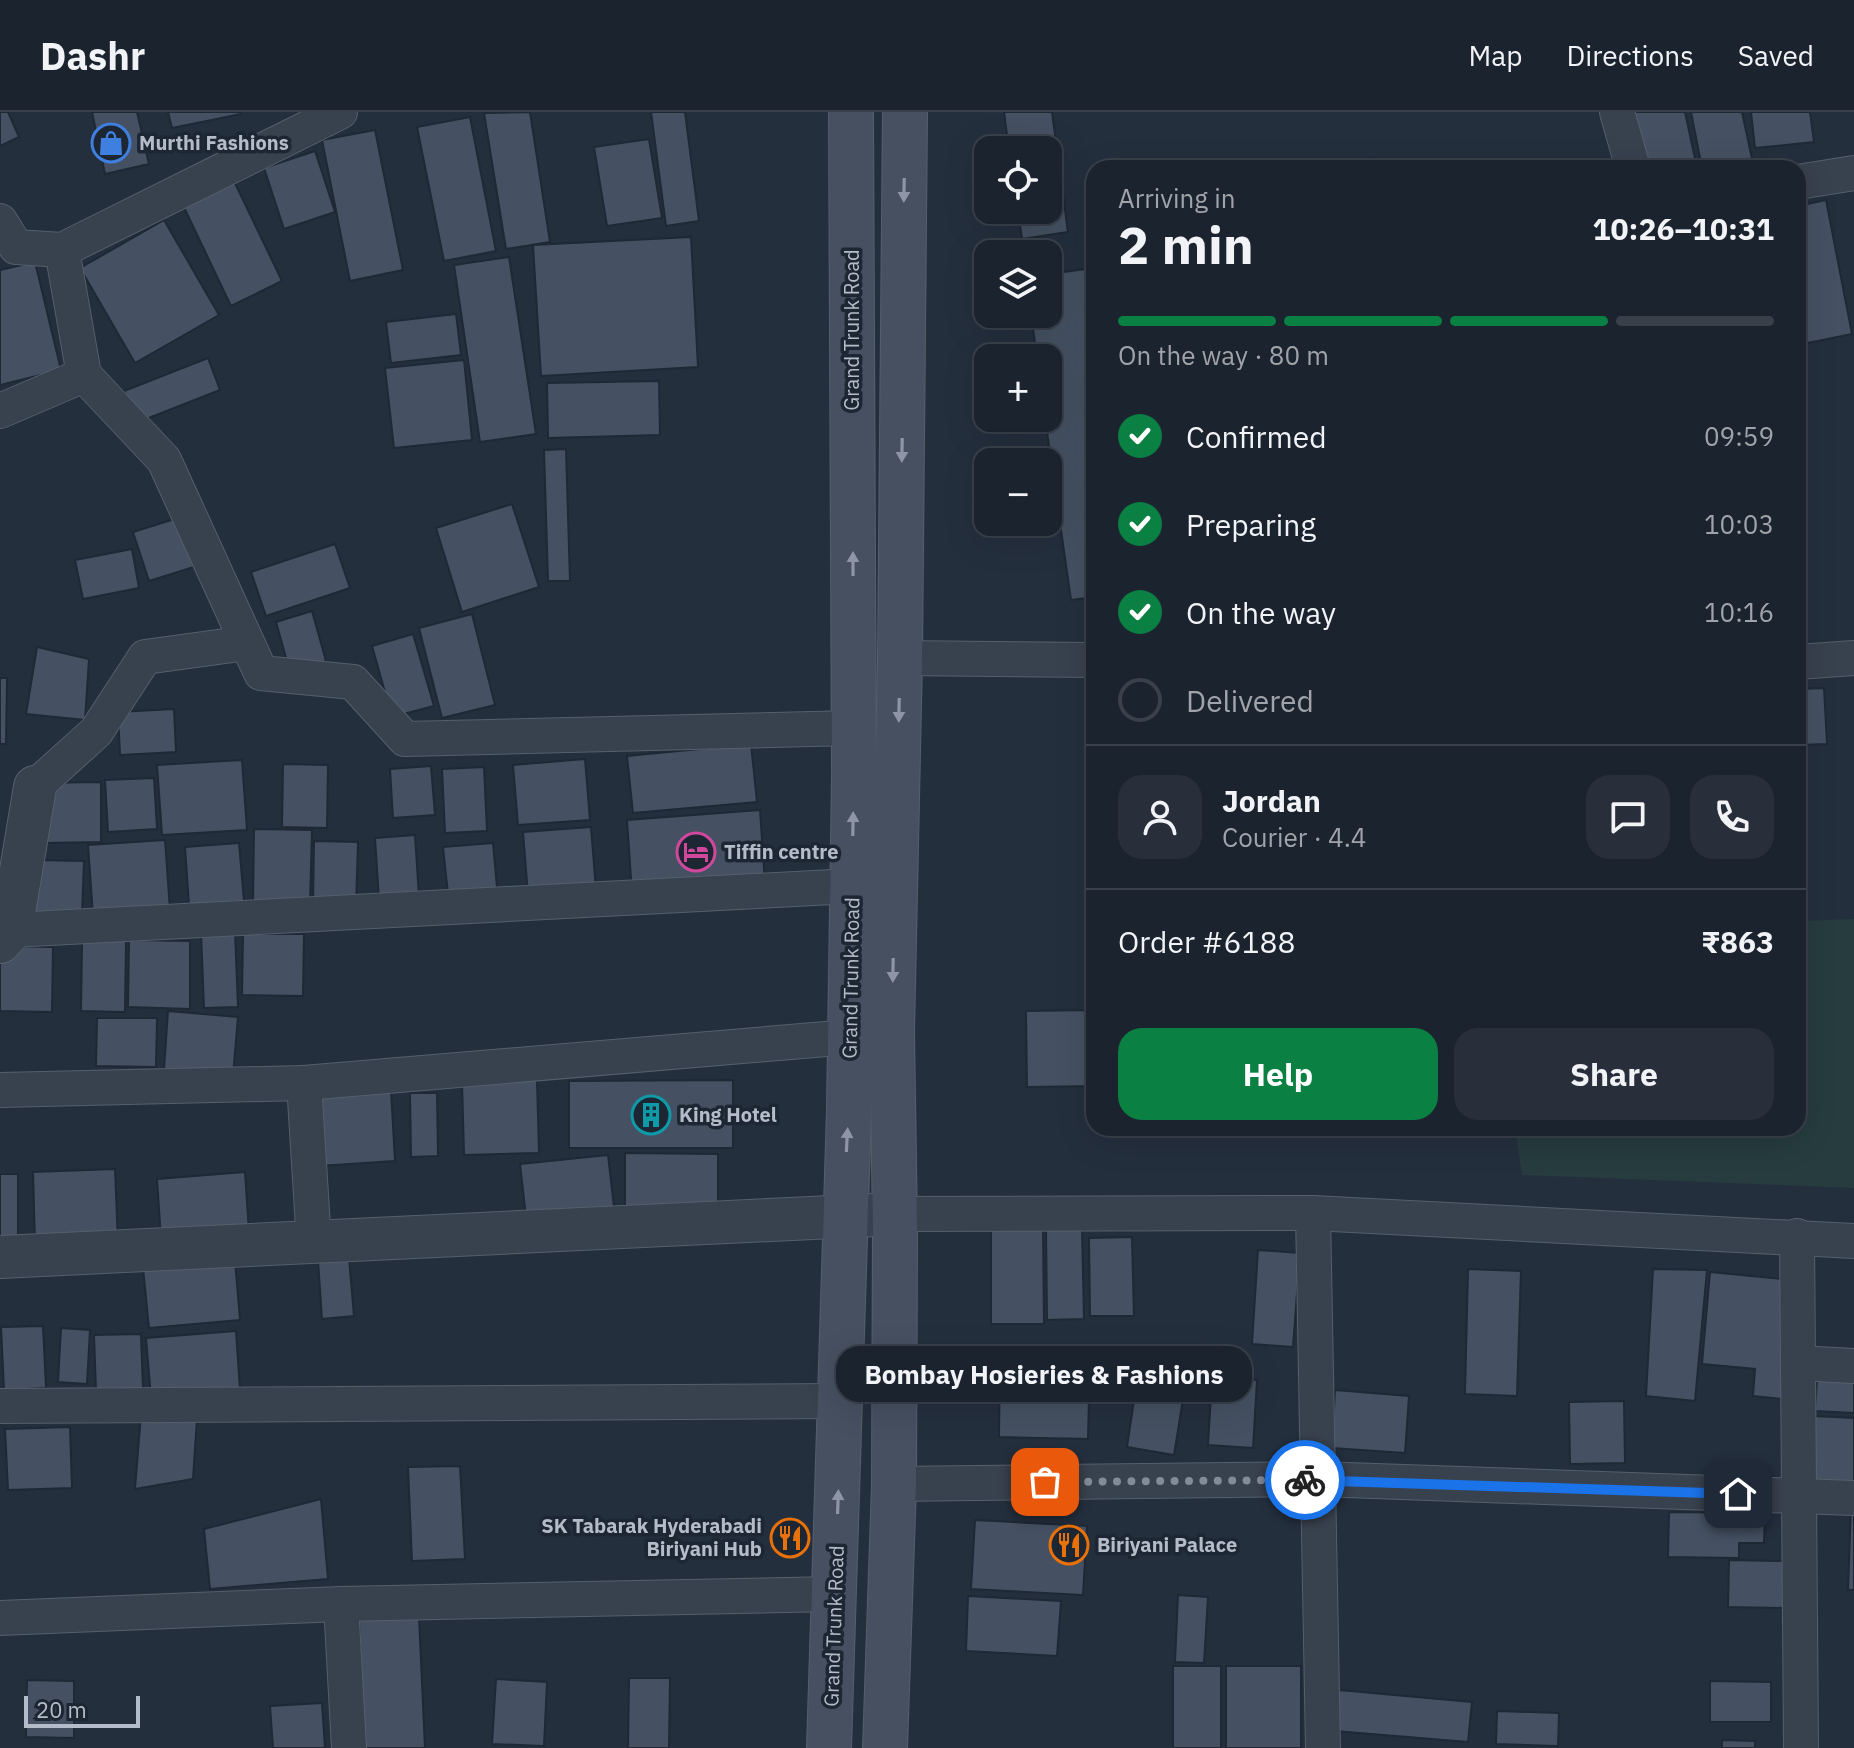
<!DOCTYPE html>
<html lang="en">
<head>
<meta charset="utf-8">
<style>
	:root { --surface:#1b232e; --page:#282f3a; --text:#f1f3f6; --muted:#a0a4aa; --line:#39404a; --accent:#0b8043 }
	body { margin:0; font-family:"IBM Plex Sans",sans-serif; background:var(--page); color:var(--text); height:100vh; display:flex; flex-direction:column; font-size:30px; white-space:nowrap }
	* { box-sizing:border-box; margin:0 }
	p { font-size:26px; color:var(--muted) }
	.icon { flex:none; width:44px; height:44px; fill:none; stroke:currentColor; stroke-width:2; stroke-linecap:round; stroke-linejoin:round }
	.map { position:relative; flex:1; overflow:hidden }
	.sheet { position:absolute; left:1086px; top:48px; width:720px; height:976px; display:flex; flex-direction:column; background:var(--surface); border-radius:24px; box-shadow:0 8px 32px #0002,0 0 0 2px var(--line) }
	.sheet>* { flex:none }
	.controls { position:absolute; left:974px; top:24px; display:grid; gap:16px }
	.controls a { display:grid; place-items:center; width:88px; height:88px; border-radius:16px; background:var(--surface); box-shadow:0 8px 32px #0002,0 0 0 2px var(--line); font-size:40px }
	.scale { position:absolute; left:24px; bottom:20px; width:116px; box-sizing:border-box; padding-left:8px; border:4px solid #b4bcc9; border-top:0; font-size:22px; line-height:28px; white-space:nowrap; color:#b4bcc9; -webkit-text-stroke:6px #1d2633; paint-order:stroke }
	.pin { position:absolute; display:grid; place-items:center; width:68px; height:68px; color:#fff; margin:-34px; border-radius:16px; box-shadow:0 4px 12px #0006 }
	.courier { position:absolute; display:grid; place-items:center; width:80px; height:80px; margin:-40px; border:6px solid #1a73e8; border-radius:50%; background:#fff; color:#222; box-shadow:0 2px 10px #0007 }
	.bubble { position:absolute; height:56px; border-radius:24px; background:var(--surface); box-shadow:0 8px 32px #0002,0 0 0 2px var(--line); font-size:26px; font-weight:700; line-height:56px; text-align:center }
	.overview em { font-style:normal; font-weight:700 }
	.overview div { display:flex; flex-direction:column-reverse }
	.overview { display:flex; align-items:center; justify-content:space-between; height:136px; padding:0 32px }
	h1 { font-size:52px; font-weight:700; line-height:60px }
	.bar { display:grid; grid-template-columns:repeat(4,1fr); gap:12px 8px; align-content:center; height:96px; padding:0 32px }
	.bar i { height:10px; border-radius:6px; background:var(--line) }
	.bar .current { background:var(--accent) }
	.bar p { grid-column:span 4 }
	.line { display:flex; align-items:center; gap:20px; padding:0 32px; border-top:2px solid var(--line) }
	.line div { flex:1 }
	.round { display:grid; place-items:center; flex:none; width:84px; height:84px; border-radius:24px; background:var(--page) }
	ol { padding:0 32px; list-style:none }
	li { display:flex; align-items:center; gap:24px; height:88px }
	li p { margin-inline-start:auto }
	li .icon { padding:8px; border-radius:50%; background:var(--accent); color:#fff; stroke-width:4 }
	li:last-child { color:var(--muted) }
	li i { width:44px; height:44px; border:4px solid var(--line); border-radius:50% }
	.action { display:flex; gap:16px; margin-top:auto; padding:16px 32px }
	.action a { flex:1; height:92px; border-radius:24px; background:var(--accent); color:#fff; font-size:32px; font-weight:700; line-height:92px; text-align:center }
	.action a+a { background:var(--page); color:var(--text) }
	header { display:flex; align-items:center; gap:48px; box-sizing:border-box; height:112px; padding:0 40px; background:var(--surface); border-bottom:2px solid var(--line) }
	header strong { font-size:38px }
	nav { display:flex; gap:44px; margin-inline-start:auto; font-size:28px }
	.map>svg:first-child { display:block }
</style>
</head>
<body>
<header>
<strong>Dashr</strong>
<nav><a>Map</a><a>Directions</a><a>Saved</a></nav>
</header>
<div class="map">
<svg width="1854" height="1636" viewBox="0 0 1854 1636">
	<rect width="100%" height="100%" fill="#242f3e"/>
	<polygon fill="#263c3f" points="1854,807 1854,1076 1522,1063 1515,1016 1798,1016 1798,809"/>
	<g fill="#455162" stroke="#1f2835" stroke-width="2">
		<polygon points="0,0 8,0 19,25 0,34"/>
		<polygon points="92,0 137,0 149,52 105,62"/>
		<polygon points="168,0 240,0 241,2 172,16"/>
		<polygon points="530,0 550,130 506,137 484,1"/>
		<polygon points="651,0 685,0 699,109 666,114"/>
		<polygon points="1004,0 1052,0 1068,120 1022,127 1018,98 1048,98 1048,38 1009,38"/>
		<polygon points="1628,0 1685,0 1697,56 1639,56"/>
		<polygon points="1691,0 1742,0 1754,56 1702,56"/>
		<polygon points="1751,0 1810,0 1814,30 1755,36"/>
		<polygon points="470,5 496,139 444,149 417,15"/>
		<polygon points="375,18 403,158 350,169 322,28"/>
		<polygon points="649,27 662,106 607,114 594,35"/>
		<polygon points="315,39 335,100 284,117 264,56"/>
		<polygon points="1372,46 1373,56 1269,56"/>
		<polygon points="232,65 282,169 231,194 181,89"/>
		<polygon points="1826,88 1852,222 1798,233 1798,94"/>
		<polygon points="164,108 219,203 135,251 80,156"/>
		<polygon points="691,125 698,255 541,264 533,133"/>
		<polygon points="509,145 536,322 480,330 454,153"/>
		<polygon points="35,150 61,258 0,273 0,158"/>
		<polygon points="1094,156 1094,485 1071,488 1045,306 1048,306 1048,246 1037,246 1031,202 1048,202 1048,162"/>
		<polygon points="456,202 461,243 391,251 386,210"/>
		<polygon points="208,246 220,278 136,311 124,279"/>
		<polygon points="464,248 472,328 394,336 385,256"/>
		<polygon points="659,269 660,323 548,326 547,271"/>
		<polygon points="566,337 570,469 548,469 544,338"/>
		<polygon points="512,392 539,475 462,500 436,416"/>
		<polygon points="181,405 197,454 149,469 133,420"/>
		<polygon points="335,432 350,476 266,504 251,460"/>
		<polygon points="132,437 139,476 83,487 75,448"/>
		<polygon points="312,499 326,549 290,560 276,510"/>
		<polygon points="472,502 495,593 442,606 419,516"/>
		<polygon points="413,522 434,594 392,605 372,534"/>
		<polygon points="37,535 89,547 85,608 26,602"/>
		<polygon points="0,566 7,566 6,632 0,632"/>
		<polygon points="1824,576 1827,632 1798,633 1798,577"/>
		<polygon points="174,597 176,640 120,643 118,600"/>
		<polygon points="751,632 757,690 633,701 627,644"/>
		<polygon points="585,647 590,708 518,713 513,653"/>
		<polygon points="242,648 247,718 162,723 157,653"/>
		<polygon points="283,652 328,653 327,716 282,715"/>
		<polygon points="431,654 435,703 393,706 390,657"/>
		<polygon points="484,655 487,719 445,721 442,657"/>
		<polygon points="154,666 157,717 108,720 105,668"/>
		<polygon points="101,670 101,730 43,731 42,671"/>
		<polygon points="760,698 765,772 632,781 627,708"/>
		<polygon points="591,715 596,778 528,783 523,720"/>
		<polygon points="254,717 312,718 310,794 253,793"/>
		<polygon points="415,723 419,785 379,788 375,726"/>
		<polygon points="165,728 170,798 93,803 88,733"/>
		<polygon points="314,729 358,730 356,795 313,795"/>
		<polygon points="239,731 244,789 189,793 185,735"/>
		<polygon points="493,731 498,787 449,791 443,735"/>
		<polygon points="33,748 84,749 82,802 32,801"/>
		<polygon points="235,819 238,895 204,896 201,821"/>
		<polygon points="243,822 304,822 303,884 242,883"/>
		<polygon points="82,827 126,828 125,900 81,899"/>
		<polygon points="129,828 190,829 190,897 128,895"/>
		<polygon points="0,834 53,835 52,900 0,899"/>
		<polygon points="1094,898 1094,974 1027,975 1026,899"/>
		<polygon points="168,899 238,905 233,964 164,957"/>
		<polygon points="97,906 157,906 156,955 96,954"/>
		<polygon points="537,968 539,1041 464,1043 462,970"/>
		<polygon points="733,968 733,1036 569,1036 569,969"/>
		<polygon points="391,978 395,1049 319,1054 315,983"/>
		<polygon points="410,981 437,981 438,1044 411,1045"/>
		<polygon points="625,1041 718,1042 718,1104 625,1103"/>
		<polygon points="608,1043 614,1095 526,1105 520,1052"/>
		<polygon points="115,1057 118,1130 35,1132 33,1060"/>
		<polygon points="245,1060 249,1120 161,1127 157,1067"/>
		<rect x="0" y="1062" width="18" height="65"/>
		<polygon points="991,1113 1043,1113 1044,1212 991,1212"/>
		<polygon points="1082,1116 1084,1207 1047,1208 1046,1117"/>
		<polygon points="1132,1125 1134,1204 1090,1204 1089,1126"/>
		<polygon points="1258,1138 1300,1141 1293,1235 1252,1232"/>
		<polygon points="349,1146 354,1204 322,1207 318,1149"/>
		<polygon points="235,1148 240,1208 149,1216 143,1156"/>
		<polygon points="1468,1157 1521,1159 1517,1284 1465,1282"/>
		<polygon points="1653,1157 1707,1158 1695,1289 1646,1284"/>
		<polygon points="1710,1160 1792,1168 1782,1287 1753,1284 1755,1257 1702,1252"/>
		<polygon points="43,1214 46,1276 4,1278 1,1215"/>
		<polygon points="61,1216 90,1218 87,1272 58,1270"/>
		<polygon points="236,1219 240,1278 151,1285 146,1226"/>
		<polygon points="141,1222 143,1277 96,1279 94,1223"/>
		<polygon points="1000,1240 1090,1242 1088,1327 999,1325"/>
		<polygon points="1212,1265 1257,1268 1253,1336 1208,1333"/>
		<polygon points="1137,1268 1185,1275 1174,1343 1127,1335"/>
		<polygon points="1817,1268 1854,1270 1854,1301 1815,1299"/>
		<polygon points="1335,1278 1409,1284 1405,1341 1332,1336"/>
		<polygon points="1624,1289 1625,1351 1570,1352 1569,1290"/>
		<polygon points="141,1302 197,1307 193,1367 135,1377"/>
		<polygon points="1814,1304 1854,1306 1854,1378 1810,1375"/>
		<polygon points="70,1315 72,1376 8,1378 5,1317"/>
		<polygon points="460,1354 465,1447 412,1449 408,1355"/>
		<polygon points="321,1387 328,1467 210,1477 204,1417"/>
		<polygon points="1851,1392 1854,1392 1854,1478 1848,1478"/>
		<polygon points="1669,1400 1765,1401 1764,1431 1739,1431 1739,1446 1668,1445"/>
		<polygon points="975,1408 1087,1414 1083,1483 971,1477"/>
		<polygon points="1729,1448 1786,1449 1786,1496 1728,1495"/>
		<polygon points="1178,1483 1208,1485 1204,1551 1175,1550"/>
		<polygon points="968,1484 1061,1489 1057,1544 966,1539"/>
		<polygon points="419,1505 425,1636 364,1636 359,1507"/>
		<rect x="1173" y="1554" width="48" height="82"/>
		<rect x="1226" y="1554" width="75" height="82"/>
		<polygon points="629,1566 670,1566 669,1636 628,1636"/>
		<polygon points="496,1567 547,1570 544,1634 492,1632"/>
		<polygon points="27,1568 74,1569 74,1626 26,1625"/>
		<polygon points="1710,1569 1771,1570 1771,1610 1710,1610"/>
		<polygon points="1339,1578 1472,1590 1468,1630 1335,1619"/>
		<polygon points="322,1591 325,1636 273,1636 270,1594"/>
		<polygon points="1497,1599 1559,1601 1558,1634 1496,1632"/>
		<polygon points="1722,1628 1755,1629 1755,1636 1722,1636"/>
	</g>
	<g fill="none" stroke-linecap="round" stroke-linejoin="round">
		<g stroke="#565f6c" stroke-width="36">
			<g id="minor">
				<polyline points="1617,0 1633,56"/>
				<polyline points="1798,70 1854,61"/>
				<polyline points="0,109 16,135 62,138 340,0"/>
				<polyline points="62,138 84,263 164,348 261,561 353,570 405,627 853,616"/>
				<polyline points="0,299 84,263"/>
				<polyline points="900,546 1094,548"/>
				<polyline points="1798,550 1854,546"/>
				<polyline points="35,675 96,620 145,545 247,531"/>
				<polyline points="11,818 852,774"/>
				<polyline points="304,971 314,1131"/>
				<polyline points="0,978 304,971 850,925"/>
				<polyline points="1313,1101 1323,1636"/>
				<polyline points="895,1102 1313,1101 1854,1129"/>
				<polyline points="1797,1124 1801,1636"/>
				<polyline points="1798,1251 1854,1254"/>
				<polyline points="0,1294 839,1289"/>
				<polyline points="894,1372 1318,1367 1854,1386"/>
				<polyline points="341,1492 349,1636"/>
				<polyline points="0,1506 341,1492 835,1482"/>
			</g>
		</g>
		<g stroke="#565f6c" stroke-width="44">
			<g id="tertiary">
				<polyline points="0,830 11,818 35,675"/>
				<polyline points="0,1145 895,1102"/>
			</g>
		</g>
		<g stroke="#565f6c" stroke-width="46">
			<g id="secondary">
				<polyline points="829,1636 849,999 854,664 851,0"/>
				<polyline points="885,1636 894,1372 895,1116 892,920 900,546 905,0"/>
			</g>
		</g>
		<use href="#minor" stroke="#38414e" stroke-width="34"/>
		<use href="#tertiary" stroke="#38414e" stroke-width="42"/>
		<use href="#secondary" stroke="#465061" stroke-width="44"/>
	</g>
	<defs><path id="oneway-solid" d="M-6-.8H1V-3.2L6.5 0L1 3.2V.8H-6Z" transform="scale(2)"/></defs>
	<g fill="#8e96a5">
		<use href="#oneway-solid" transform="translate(904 78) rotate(91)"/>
		<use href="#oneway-solid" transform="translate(902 338) rotate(91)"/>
		<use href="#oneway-solid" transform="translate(853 452) rotate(-90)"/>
		<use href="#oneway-solid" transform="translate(899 598) rotate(91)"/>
		<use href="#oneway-solid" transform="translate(853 712) rotate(-89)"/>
		<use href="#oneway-solid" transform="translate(893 858) rotate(91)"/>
		<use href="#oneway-solid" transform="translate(847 1028) rotate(-87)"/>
		<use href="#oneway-solid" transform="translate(838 1390) rotate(-88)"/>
	</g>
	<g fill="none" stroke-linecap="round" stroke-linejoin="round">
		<polyline stroke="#828b98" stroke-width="8" stroke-dasharray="0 14.4" points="1045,1370 1305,1368"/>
		<polyline stroke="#1a73e8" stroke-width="10" points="1305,1368 1738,1382"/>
	</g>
	<defs>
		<g id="shop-ring" transform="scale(2)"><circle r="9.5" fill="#1d2633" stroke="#3f7fe0" stroke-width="1.5"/><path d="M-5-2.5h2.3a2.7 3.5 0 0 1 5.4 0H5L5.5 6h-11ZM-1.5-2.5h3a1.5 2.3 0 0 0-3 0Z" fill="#3f7fe0"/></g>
		<g id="hotel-ring" transform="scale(2)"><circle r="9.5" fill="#1d2633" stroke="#d1479c" stroke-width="1.5"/><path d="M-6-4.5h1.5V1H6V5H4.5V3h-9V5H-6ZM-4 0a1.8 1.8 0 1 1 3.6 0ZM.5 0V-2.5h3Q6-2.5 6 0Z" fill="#d1479c"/></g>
		<g id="building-ring" transform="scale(2)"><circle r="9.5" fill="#1d2633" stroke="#0f9aa8" stroke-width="1.5"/><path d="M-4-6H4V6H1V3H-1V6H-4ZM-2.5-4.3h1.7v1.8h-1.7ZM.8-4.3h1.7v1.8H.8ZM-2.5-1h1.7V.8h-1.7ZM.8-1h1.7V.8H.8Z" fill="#0f9aa8"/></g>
		<g id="restaurant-ring" transform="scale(2)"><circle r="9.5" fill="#1d2633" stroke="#e8710a" stroke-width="1.5"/><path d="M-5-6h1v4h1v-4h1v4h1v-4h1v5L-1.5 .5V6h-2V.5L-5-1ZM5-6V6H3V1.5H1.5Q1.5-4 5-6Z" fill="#e8710a"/></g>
	</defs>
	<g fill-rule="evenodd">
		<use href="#shop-ring" x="111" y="31"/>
		<use href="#hotel-ring" x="696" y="740"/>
		<use href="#building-ring" x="651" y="1003"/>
		<use href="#restaurant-ring" x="790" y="1426"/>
		<use href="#restaurant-ring" x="1069" y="1433"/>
	</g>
	<g text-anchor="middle" stroke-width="7" stroke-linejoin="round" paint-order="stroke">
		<g font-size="20" font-weight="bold" fill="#b4bcc9" stroke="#1d2633" text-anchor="start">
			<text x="139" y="38">Murthi Fashions</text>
			<text x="724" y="747">Tiffin centre</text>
			<text x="679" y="1010">King Hotel</text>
			<text x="762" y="1421" text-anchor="end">SK Tabarak Hyderabadi<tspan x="762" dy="23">Biriyani Hub</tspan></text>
			<text x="1097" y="1440">Biriyani Palace</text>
		</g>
		<g font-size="20" fill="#b4bcc9" stroke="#1d2633">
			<text transform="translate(852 218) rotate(-90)" y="7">Grand Trunk Road</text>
			<text transform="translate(851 866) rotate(-89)" y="7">Grand Trunk Road</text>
			<text transform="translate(834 1514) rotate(-88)" y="7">Grand Trunk Road</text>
		</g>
	</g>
</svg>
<div class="controls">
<a><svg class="icon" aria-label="locate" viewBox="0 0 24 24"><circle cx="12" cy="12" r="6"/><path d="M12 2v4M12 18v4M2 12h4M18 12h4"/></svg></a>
<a><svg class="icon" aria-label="layers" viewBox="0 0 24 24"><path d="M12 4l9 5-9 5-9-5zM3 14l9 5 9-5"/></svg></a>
<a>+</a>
<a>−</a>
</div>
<div class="scale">20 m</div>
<div class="pin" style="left:1045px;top:1370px;background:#ea580c"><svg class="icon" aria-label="bag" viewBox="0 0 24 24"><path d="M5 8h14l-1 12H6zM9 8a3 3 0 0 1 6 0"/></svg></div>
<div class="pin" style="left:1738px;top:1382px;background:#1f2937"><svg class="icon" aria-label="home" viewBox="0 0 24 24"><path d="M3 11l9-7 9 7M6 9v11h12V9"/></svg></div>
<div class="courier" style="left:1305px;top:1368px"><svg class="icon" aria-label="bike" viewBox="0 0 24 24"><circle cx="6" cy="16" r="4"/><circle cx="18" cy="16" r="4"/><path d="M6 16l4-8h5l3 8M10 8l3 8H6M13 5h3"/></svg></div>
<div class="bubble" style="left:836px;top:1234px;width:416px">Bombay Hosieries &amp; Fashions</div>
<section class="sheet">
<div class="overview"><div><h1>2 min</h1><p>Arriving in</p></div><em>10:26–10:31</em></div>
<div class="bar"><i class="current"></i><i class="current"></i><i class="current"></i><i></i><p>On the way · 80 m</p></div>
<ol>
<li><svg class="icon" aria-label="check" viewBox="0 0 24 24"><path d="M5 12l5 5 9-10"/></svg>Confirmed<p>09:59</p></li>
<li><svg class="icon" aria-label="check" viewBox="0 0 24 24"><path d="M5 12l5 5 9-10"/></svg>Preparing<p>10:03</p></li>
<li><svg class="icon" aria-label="check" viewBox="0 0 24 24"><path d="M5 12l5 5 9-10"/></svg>On the way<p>10:16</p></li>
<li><i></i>Delivered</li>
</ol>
<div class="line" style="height:144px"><a class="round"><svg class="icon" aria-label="person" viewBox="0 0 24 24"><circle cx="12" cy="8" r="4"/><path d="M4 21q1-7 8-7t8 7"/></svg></a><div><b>Jordan</b><p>Courier · 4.4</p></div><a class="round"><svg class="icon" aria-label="chat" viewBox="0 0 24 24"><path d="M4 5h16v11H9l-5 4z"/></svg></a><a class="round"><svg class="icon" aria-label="phone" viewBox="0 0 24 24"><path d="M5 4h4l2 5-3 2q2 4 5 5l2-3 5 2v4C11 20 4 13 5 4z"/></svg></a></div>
<div class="line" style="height:104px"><div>Order #6188</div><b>₹863</b></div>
<div class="action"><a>Help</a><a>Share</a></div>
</section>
</div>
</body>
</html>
